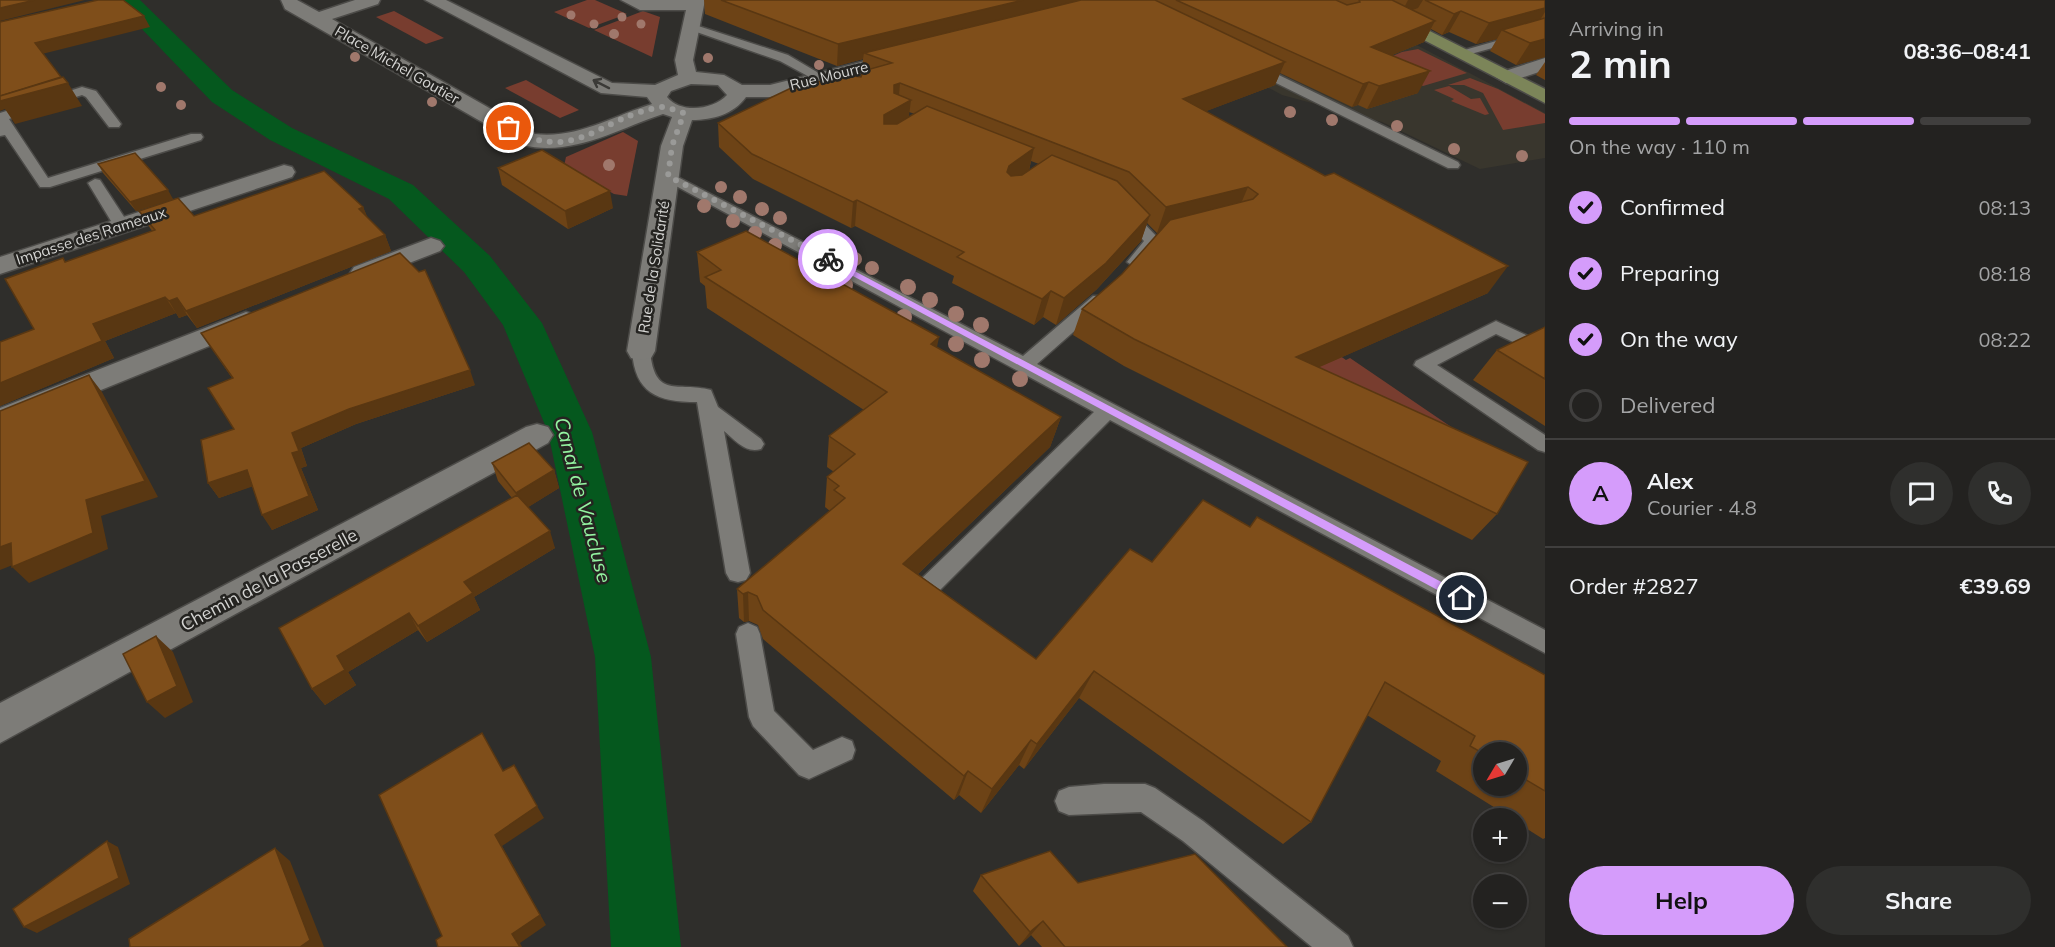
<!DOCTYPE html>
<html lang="en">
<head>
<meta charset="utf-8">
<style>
	:root { --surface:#232220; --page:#2f2f2d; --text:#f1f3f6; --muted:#a3a4a5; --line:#403f3e; --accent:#d59cfb }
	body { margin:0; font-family:Mulish,sans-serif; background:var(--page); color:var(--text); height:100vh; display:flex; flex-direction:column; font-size:22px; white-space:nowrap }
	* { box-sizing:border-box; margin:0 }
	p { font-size:20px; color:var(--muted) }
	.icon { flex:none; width:33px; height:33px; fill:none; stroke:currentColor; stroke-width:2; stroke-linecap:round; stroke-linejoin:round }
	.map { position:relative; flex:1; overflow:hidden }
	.side { display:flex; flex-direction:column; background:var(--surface); width:510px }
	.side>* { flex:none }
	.needle { width:39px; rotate:232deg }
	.buttons { position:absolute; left:1473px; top:742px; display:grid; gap:12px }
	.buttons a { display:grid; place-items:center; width:54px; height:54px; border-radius:50%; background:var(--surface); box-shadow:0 2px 4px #0004,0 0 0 2px var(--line); font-size:30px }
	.pin { position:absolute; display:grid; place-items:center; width:51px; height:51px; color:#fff; margin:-26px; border:3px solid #fff; border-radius:50%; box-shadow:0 2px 6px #0007 }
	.courier { position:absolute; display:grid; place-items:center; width:60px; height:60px; margin:-30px; border:4px solid #d59cfb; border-radius:50%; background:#fff; color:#222; box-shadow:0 2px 8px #0007 }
	.overview em { font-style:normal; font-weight:700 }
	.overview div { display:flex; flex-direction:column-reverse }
	.overview { display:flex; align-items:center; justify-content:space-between; height:102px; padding:0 24px }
	h1 { font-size:39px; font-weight:700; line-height:45px }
	.bar { display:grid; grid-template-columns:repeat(4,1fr); gap:9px 6px; align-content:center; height:72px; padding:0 24px }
	.bar i { height:8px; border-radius:4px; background:var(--line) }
	.bar .current { background:var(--accent) }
	.bar p { grid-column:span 4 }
	.line { display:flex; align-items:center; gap:15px; padding:0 24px; border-top:2px solid var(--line) }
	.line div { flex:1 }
	.round { display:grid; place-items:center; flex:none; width:63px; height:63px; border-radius:32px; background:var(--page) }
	ol { padding:0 24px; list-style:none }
	li { display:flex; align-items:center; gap:18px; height:66px }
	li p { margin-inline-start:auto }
	li .icon { padding:6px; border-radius:50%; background:var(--accent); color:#111; stroke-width:4 }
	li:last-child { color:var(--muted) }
	li i { width:33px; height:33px; border:3px solid var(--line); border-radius:50% }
	.action { display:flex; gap:12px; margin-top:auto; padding:12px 24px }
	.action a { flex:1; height:69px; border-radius:36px; background:var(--accent); color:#111; font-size:24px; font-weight:700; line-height:69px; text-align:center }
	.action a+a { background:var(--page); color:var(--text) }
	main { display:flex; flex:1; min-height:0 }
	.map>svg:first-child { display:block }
</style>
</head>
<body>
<main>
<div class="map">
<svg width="1545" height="947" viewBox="0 0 1545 947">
	<rect width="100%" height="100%" fill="#2f2e2b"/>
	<polygon fill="#39362d" points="1148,0 1332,0 1545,113 1545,158 1480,169 1382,122 1282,95 1117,7"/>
	<g fill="#783d2f">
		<polygon points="587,0 595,0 627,14 589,28 554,12"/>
		<polygon points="394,11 444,38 426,44 376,17"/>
		<polygon points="643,11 660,17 652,57 594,30"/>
		<polygon points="1418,49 1467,73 1423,86 1374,64 1402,52"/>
		<polygon points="1470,78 1498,89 1545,114 1545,123 1503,130 1483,93 1464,85 1448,85"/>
		<polygon points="526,80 579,110 560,118 505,88"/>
		<polygon points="1449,86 1471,99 1480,98 1489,114 1485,115 1451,101 1454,99 1434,90"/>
		<polygon points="623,132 638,141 627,196 614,194 564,166 566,157"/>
		<polygon points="1289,321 1346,360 1350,358 1510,467 1342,405"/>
	</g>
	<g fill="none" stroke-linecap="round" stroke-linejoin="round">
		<polygon fill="#05581e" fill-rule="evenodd" points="114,0 140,0 232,90 292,128 413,185 490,256 542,323 592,432 651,657 681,947 611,947 595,657 548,432 503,325 464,272 389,199 270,140 212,102"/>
		<g stroke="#4c4b48" stroke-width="3">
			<g id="service">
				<polygon points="692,24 788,55 827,78 825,81 817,81 780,61 688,29 686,27"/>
				<polygon points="1521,34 1525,35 1525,39 1460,57 1454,53"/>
				<polygon points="1252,62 1458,162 1460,165 1458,168 1448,168 1248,69 1248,63"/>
				<polygon points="82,87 96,91 121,124 119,127 109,127 86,97 82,95 9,119 48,178 191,134 201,134 203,137 201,140 50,187 40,187 5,135 0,136 0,113"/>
				<polygon points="668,172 1023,356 1093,296 1105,296 1108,300 1105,304 1037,364 1545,630 1545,653 1110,420 932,598 924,601 916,598 912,591 916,584 1094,412 663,179 661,176 663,173"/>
				<polygon points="95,179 100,180 130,226 128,229 116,229 114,226 88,183"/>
				<polygon points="1125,207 1130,209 1161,241 1141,265 1135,267 1127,262 1144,241 1117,212"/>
				<polygon points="1496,321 1545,344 1545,357 1496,334 1437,365 1545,435 1545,452 1538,450 1414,365 1416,361"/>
				<path d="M641,345L650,351C655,400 677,381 711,390L718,407L761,439L764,444L761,449C746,454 735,440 724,431L750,573L746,580L738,582L730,580L726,573L697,402C657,402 635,393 632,351Z"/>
				<polygon points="748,623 757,627 760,634 774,711 813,750 842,737 852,741 855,750 852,759 809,779 799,775 753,726 749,717 736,634 739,627"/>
				<polygon points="1104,784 1145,784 1155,788 1203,821 1348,936 1353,947 1312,947 1183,841 1141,812 1069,815 1059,811 1055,801 1059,791 1069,787"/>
			</g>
		</g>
		<g stroke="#4c4b48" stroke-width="3">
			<g id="minor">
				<path d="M281,0H297L319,12L355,0H380L378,4L332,19L535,134C577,139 613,116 652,104L647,97L601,93L425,0H446L612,83L655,85L678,75L675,60L686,10H640L621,0H705L693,60L696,72L724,75L742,85H770L905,51L914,57L912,61L770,97H746C734,114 713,120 692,120L683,146L655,351L651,358L641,360L631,358L627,351L661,146L672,117L663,114C617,129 573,157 522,145L285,9ZM691,84L718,85L727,95C713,110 681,114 667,97L671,91Z"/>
				<polygon points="1545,58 1545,70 1506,83 1496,77 1499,73"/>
				<polygon points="284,165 292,167 295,172 292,177 0,274 0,257"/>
				<polygon points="431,238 440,241 444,246 440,251 363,281 354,279 350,273 354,267"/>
				<polygon points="246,312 256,315 260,321 256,327 0,431 0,408"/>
				<polygon points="537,424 548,427 553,435 548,443 0,743 0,703 526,427"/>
			</g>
		</g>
		<g stroke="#4c4b48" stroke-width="3">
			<polygon id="primary" points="1347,0 1368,0 1545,89 1545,103"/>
		</g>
		<use href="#service" fill="#7d7c78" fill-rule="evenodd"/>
		<use href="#minor" fill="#7d7c78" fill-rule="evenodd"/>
		<use href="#primary" fill="#7c8559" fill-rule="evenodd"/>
	</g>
	<g fill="#a0786c">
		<circle cx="571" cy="15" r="4.5"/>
		<circle cx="622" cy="17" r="4.5"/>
		<circle cx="594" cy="24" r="4.5"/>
		<circle cx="641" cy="24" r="4.5"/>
		<circle cx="614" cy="34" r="5"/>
		<circle cx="355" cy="57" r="5"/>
		<circle cx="708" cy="58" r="5"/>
		<circle cx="819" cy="65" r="5"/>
		<circle cx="161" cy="87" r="5"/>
		<circle cx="432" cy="102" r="5"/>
		<circle cx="181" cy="105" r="5"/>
		<circle cx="1290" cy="112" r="6"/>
		<circle cx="1332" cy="120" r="6"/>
		<circle cx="1397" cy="126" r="6"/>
		<circle cx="1454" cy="149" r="6"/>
		<circle cx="1522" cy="156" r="6"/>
		<circle cx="609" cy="165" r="6"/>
		<circle cx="721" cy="187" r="6"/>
		<circle cx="740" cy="197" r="7"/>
		<circle cx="704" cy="206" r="7"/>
		<circle cx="762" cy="209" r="7"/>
		<circle cx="780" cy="218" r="7"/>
		<circle cx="733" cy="221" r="7"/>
		<circle cx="755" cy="233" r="7"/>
		<circle cx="824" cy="241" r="7"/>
		<circle cx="775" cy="245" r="7"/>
		<circle cx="855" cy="259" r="7"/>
		<circle cx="872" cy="268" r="7"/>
		<circle cx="826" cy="275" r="8"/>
		<circle cx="845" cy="285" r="8"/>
		<circle cx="908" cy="287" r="8"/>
		<circle cx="930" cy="300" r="8"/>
		<circle cx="956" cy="314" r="8"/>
		<circle cx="904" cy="317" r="8"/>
		<circle cx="981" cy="325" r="8"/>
		<circle cx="956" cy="344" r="8"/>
		<circle cx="982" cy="360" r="8"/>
		<circle cx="1020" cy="379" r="8"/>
	</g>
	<g fill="#6d4316" fill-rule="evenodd">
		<path d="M704,0H1545V57L1516,65L1490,51L1497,39L1476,44L1449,32L1442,35L1431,29L1424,42L1392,55L1418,93L1367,109L1358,105L1352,107L1280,73L1275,85L1206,111L1488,293L1319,367L1497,514L1472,540L1124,366L1073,335L1082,309L1122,274L1160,232L1157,233L1147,223L1141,241L1097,289L1056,325L1043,317L1034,325L952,283L954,276L855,226L851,228L753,179L719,147L718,123L861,77L862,73L863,59L837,66L705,14ZM909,112L915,114L909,117ZM1031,161L1039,164L1029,171Z"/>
		<polygon points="1545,62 1545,80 1536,75"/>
		<polygon points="98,164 173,199 136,211 103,173"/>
		<polygon points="498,168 613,208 568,229 502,185"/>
		<polygon points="363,207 367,217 385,235 391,251 197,328 187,315 179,318 176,313 105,341 114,358 0,406 0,342 34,329 66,262 152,231 139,211 194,216"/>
		<path d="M697,252L937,347L1061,417L1050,447L918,574L1036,659L1152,562L1250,527L1545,675V838L1543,839L1516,822V819H1513L1436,771L1441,761L1367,715L1311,822L1283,844L1079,698L1024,769L1019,765L981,813L959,795L954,800L763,639L758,625L749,621L744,622L739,618L737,589L830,511L825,507L827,477L834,472L827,467L829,436L864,410L707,308L705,286L700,282ZM1484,753H1516V786H1484Z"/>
		<polygon points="1545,327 1545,426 1473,380 1497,350"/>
		<polygon points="201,333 475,385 356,424 301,448 307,466 301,468 318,510 272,530 252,486 219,498 208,483 234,429 232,378"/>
		<polygon points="492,463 554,470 559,488 528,507 555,548 474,597 480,610 427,642 418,630 348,672 356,685 325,705 312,689 512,498 498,481"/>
		<polygon points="981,875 1078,883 1287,947 1042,947 1031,935 1019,946 973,891"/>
	</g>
	<g fill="#593712">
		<polygon points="35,0 85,0 0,21 0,8"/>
		<polygon points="1023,0 1098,0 864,53 863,59 837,66 838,44"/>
		<polygon points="1408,0 1423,0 1418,8 1401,14"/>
		<polygon points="1545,8 1545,12 1535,28 1502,30 1497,39 1476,44 1489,23"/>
		<polygon points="1461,11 1449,32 1442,35 1454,14"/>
		<polygon points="144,16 150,27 42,54 35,43"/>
		<polygon points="1435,21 1424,42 1361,68 1371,47"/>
		<polygon points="1545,39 1545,57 1516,65 1530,43"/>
		<polygon points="1285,62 1275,85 1175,123 1183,99"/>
		<polygon points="1430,71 1418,93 1367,109 1379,86"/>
		<polygon points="1369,82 1358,105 1352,107 1363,84"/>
		<polygon points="68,83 82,106 15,124 5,109 0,111 0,96"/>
		<polygon points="900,83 898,107 891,109 894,85"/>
		<polygon points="911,100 908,124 882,139 884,115"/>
		<polygon points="1034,148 1028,174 1001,197 1009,166"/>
		<polygon points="1248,187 1237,213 1157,233 1166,207"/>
		<polygon points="168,190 173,199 136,211 130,202"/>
		<polygon points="610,191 613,208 568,229 565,211"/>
		<polygon points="857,200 855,226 851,228 853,202"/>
		<polygon points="363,207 370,223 359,209"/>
		<polygon points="1150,215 1141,241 1097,289 1056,325 1064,298"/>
		<polygon points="385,235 391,251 197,328 186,311"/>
		<polygon points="1508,266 1488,293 1281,384 1296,357"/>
		<polygon points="1051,291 1043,317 1034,325 1042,299"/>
		<polygon points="165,297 176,313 105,341 114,358 0,406 0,383 93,324"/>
		<polygon points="177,298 187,315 179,318 169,301"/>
		<polygon points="939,337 933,368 931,344"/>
		<polygon points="470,370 475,385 356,424 301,448 307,466 301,468 318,510 272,530 262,515 292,433 349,409"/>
		<polygon points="89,375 102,392 158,497 101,516 108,549 29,583 12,567 86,500"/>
		<polygon points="1061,417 1050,447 898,593 903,564"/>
		<polygon points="247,470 257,485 219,498 208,483"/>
		<polygon points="554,470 559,488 522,511 516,493"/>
		<polygon points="550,531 555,548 474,597 480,610 427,642 418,626 464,582"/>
		<polygon points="11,543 28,559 0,570 0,547"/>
		<polygon points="748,592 749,621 744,622 743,594"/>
		<polygon points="409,613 418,630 348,672 356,685 325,705 312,689 337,656"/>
		<polygon points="156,636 173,652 193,702 165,718 147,702"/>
		<polygon points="1094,671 1079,698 1024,769 1037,744"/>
		<polygon points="1031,740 1019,765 981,813 992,789"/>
		<polygon points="968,771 959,795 954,800 964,776"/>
		<polygon points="537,806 544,818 502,846 546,925 520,943 522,947 520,947 512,934 495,835"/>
		<polygon points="107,841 118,847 130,884 37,933 24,927"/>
		<polygon points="275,848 290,861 324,947 300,947"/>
		<polygon points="1043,921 1031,935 1019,946 1030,932"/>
	</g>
	<g fill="#7f4e1a" stroke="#593712" stroke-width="1.5">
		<polygon points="0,0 35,0 0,8"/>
		<polygon points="98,0 123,0 144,16 35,43 61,77 0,96 0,22"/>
		<polygon points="721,0 1023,0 838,44"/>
		<polygon points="1081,0 1155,0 1285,62 1183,99 1325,176 1334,173 1508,266 1296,357 1528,462 1497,514 1134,339 1082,309 1122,274 1170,220 1253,199 1258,194 1248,187 1166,207 1129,172 900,83 894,85 894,93 911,100 884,115 884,124 897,124 927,106 1034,148 1009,166 1007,172 1011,176 1022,175 1052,155 1117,181 1150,215 1106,263 1064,298 1051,291 1042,299 957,257 964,252 857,200 853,202 752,154 718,123 789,89 845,75 861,77 863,71 892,63 864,53"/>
		<polygon points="1176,0 1336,0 1347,5 1360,2 1359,0 1392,0 1435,21 1371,47 1430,71 1379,86 1369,82 1363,84"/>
		<polygon points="1425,0 1545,0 1545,8 1489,23 1461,11 1454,14"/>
		<polygon points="1545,18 1545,39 1530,43 1502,30"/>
		<polygon points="63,77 68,83 0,101 0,96"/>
		<polygon points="542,150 610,191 565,211 498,168"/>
		<polygon points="135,153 168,190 130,202 98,164"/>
		<polygon points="324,171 363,207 359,209 385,235 186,311 177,298 169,301 165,297 93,324 102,341 0,383 0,342 34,329 5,279 63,258 65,262 155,230 139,211 178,198 194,216"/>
		<polygon points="746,231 939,337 931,344 1061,417 903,564 1036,659 1130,549 1152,562 1203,500 1250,527 1257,517 1545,675 1545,791 1516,774 1516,753 1484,753 1484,754 1470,746 1475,736 1385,682 1311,822 1094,671 1037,744 1031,740 992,789 968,771 964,776 763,610 757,596 748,592 743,594 737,589 845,498 834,490 839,486 827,477 855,454 829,436 887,392 705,277 721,270 697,252"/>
		<polygon points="400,253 419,272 425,270 470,370 349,409 292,433 299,451 292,453 309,496 262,515 247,470 208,483 201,440 234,429 208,388 233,378 201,333"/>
		<polygon points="1545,327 1545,379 1497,350"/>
		<polygon points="89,375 145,481 86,500 93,533 12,567 11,543 0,547 0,411"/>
		<polygon points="529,443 554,470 516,493 492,463"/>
		<polygon points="517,495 550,531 464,582 473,593 418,626 409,613 337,656 345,670 312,689 279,628"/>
		<polygon points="156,636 177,686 147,702 123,654"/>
		<polygon points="482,733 503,771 514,765 537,806 495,835 540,915 512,934 520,947 438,947 436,940 442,936 379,795"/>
		<polygon points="107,841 119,878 24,927 13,909"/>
		<polygon points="275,848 310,940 300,947 130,947 129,939"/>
		<polygon points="1050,851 1078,883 1195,854 1287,947 1065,947 1043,921 1030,932 981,875"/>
	</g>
	<defs><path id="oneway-shaft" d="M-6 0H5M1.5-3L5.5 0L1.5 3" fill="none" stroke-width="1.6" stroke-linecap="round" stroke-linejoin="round" transform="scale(1.5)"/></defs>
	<use stroke="#3b3a37" href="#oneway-shaft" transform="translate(601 84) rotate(-153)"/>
	<polygon fill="#d59cfb" points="828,257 1466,595 1466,601 1458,601 825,261"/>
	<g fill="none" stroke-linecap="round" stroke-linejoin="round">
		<path stroke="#9a9a98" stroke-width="6" stroke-dasharray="0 10.8" d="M509,128C577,166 599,116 662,107C668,107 677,111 684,113L672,146L668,176L828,259"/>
	</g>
	<g text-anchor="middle" stroke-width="5" stroke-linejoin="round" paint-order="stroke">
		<g font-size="15" fill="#d4d4d2" stroke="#252421">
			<text transform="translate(397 65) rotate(30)" y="5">Place Michel Goutier</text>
			<text transform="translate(829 76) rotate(-14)" y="5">Rue Mourre</text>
			<text transform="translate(91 236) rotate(-18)" y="5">Impasse des Rameaux</text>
			<text transform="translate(654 267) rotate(-81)" y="5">Rue de la Solidarité</text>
		</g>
		<g font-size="18" fill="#d4d4d2" stroke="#252421">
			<text transform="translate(269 580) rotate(-28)" y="6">Chemin de la Passerelle</text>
		</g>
		<g font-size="20" font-style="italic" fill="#94f4a1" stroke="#252421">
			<text transform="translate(583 500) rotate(75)" y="7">Canal de Vaucluse</text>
		</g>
	</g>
</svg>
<div class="buttons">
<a><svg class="needle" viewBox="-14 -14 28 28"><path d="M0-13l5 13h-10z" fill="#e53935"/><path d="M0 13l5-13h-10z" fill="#a3a4a5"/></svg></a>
<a>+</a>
<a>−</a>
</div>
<div class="pin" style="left:509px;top:128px;background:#ea580c"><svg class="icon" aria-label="bag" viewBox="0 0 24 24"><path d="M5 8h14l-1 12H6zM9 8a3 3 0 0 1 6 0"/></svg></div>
<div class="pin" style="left:1462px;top:598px;background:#1f2937"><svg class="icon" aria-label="home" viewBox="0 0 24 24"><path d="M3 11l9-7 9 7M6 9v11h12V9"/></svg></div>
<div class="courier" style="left:828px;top:259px"><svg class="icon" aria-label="bike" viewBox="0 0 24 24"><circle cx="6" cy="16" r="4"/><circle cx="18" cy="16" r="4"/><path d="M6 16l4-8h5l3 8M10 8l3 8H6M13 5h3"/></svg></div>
</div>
<section class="side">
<div class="overview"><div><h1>2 min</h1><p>Arriving in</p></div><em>08:36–08:41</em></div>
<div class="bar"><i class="current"></i><i class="current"></i><i class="current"></i><i></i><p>On the way · 110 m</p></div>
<ol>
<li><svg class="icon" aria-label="check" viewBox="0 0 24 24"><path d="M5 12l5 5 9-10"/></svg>Confirmed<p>08:13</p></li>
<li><svg class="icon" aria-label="check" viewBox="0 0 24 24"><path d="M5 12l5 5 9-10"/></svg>Preparing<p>08:18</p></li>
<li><svg class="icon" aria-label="check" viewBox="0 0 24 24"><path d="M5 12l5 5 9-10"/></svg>On the way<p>08:22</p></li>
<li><i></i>Delivered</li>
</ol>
<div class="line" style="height:108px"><b class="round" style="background:var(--accent);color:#111">A</b><div><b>Alex</b><p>Courier · 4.8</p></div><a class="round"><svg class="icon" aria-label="chat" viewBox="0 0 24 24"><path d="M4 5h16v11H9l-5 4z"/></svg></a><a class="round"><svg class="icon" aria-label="phone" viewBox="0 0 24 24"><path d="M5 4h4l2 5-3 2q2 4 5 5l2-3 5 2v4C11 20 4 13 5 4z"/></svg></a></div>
<div class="line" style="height:78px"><div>Order #2827</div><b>€39.69</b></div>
<div class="action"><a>Help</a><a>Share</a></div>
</section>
</main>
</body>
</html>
